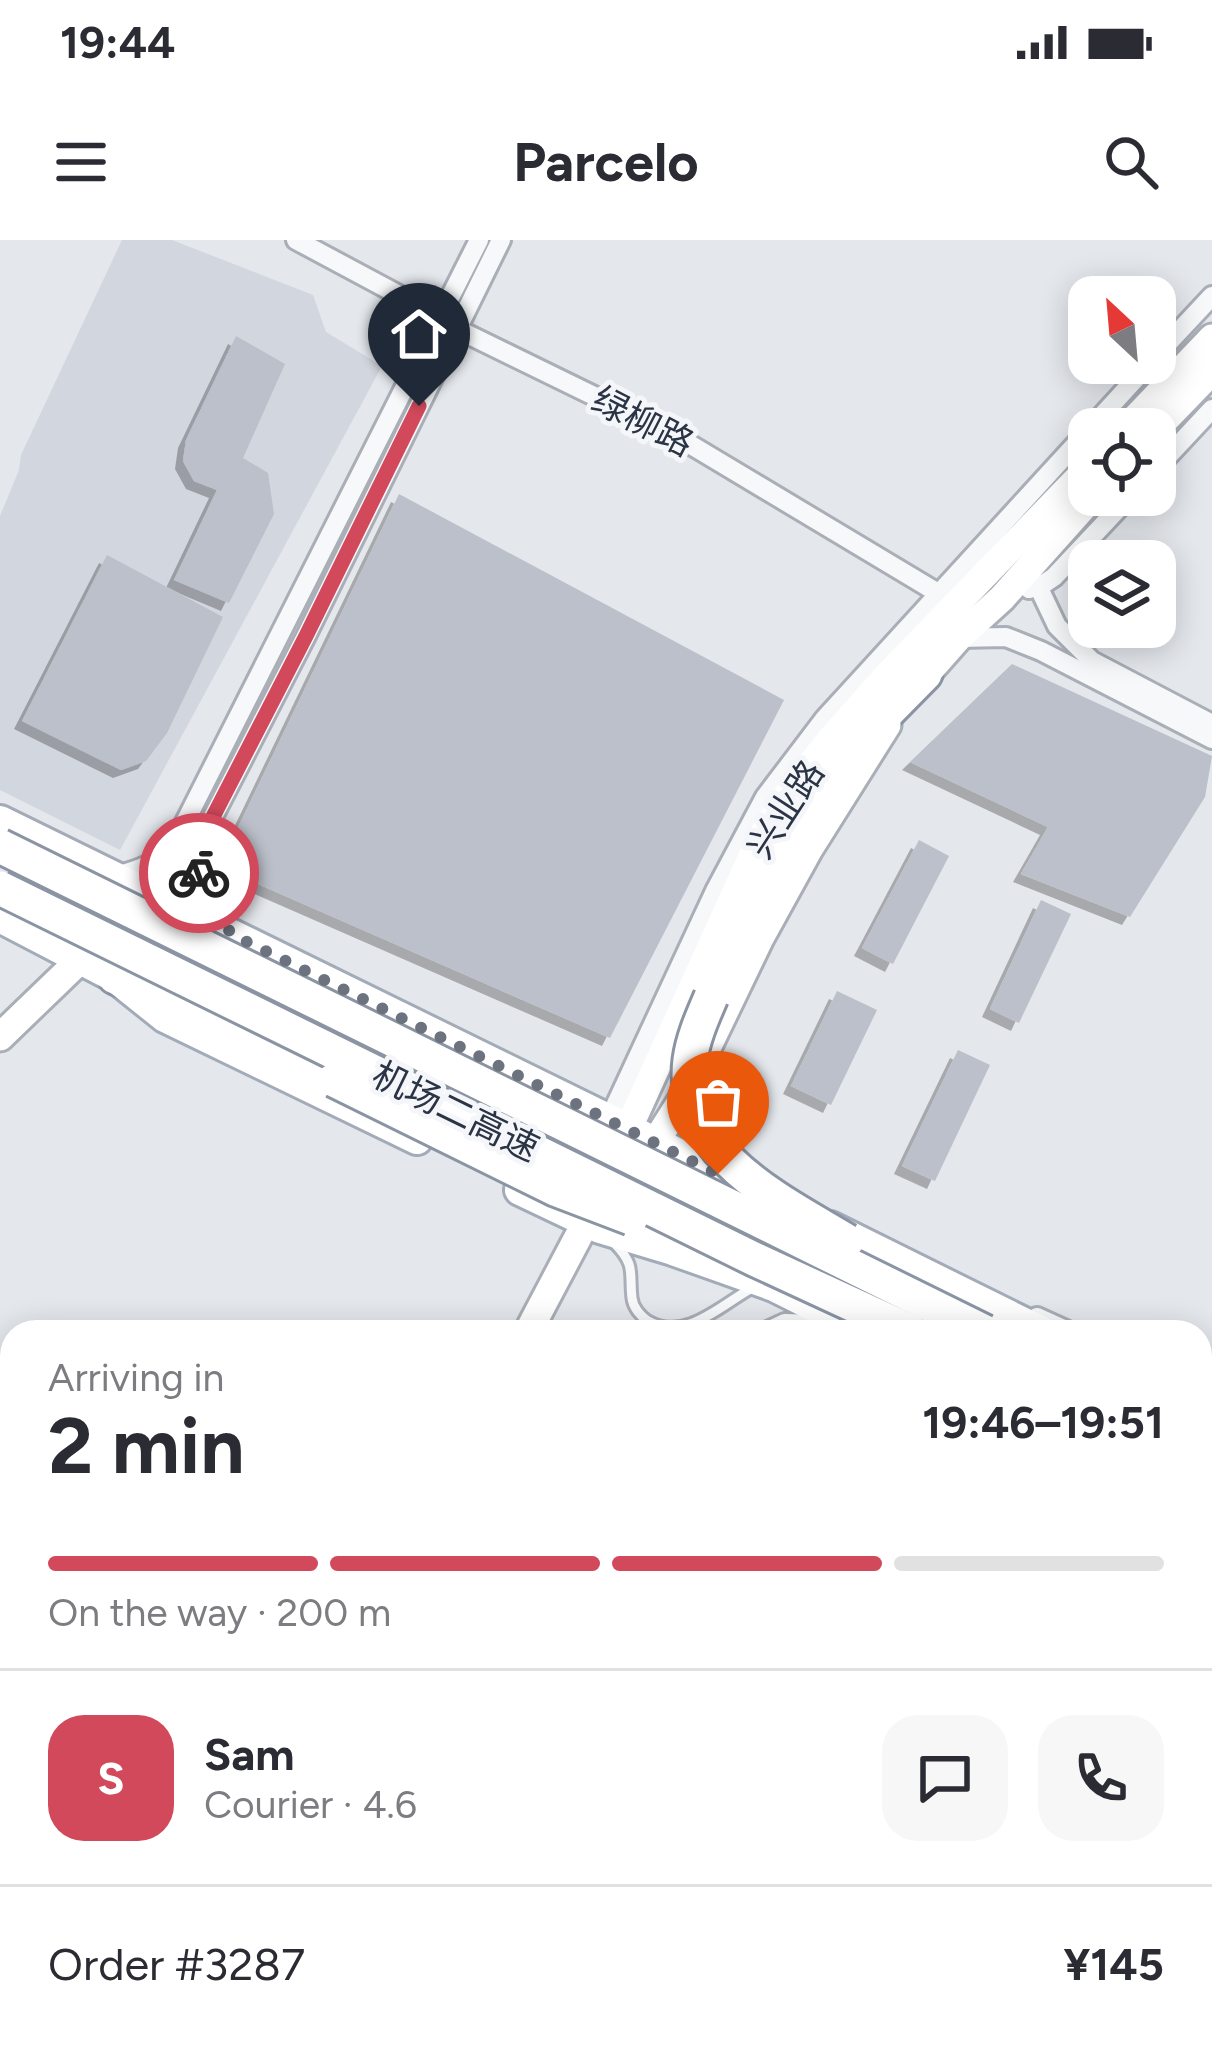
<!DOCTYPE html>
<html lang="en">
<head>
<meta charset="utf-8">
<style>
	:root { --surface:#fff; --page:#f7f7f7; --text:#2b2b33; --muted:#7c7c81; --line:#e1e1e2; --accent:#d1495b }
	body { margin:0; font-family:Figtree,"Noto Sans SC",sans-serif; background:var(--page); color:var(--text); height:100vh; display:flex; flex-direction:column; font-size:45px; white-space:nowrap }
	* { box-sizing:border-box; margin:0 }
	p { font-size:39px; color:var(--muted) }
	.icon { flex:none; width:66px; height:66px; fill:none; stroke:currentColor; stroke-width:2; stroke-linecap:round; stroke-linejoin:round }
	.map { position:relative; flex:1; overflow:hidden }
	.details { position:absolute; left:0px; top:1080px; width:1212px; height:747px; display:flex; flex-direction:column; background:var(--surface); border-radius:36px 36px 0 0; box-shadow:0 6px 30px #0003 }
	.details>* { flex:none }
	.needle { width:78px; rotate:334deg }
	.fabs { position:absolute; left:1068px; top:36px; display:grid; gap:24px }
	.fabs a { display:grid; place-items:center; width:108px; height:108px; border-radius:24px; background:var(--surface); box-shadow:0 6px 30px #0003; font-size:60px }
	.pin { position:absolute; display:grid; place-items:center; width:102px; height:102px; color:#fff; margin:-123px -51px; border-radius:50% 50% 50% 0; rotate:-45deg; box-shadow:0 0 12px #0007 }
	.pin .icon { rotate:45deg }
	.courier { position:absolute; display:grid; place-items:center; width:120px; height:120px; margin:-60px; border:9px solid #d1495b; border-radius:50%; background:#fff; color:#222; box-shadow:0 3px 15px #0007 }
	.headline em { font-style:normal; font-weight:700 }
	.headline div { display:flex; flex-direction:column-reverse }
	.headline { display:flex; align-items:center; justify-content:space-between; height:204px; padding:0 48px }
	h1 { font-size:78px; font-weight:700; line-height:90px }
	.bar { display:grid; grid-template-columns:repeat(4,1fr); gap:18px 12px; align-content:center; height:144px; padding:0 48px }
	.bar i { height:15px; border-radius:9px; background:var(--line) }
	.bar .current { background:var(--accent) }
	.bar p { grid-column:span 4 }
	.line { display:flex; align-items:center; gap:30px; padding:0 48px; border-top:3px solid var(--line) }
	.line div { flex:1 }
	.round { display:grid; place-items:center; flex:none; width:126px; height:126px; border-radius:36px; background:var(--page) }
	.status { display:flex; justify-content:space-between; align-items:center; height:84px; padding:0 60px; background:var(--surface); direction:ltr }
	.status svg { height:33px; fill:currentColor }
	header { display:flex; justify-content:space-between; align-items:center; height:156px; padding:0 48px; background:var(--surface); font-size:54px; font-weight:700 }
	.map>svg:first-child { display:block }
</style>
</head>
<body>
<div class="status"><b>19:44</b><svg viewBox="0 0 49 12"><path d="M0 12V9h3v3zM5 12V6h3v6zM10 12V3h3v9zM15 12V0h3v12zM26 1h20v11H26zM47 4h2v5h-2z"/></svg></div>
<header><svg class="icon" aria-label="menu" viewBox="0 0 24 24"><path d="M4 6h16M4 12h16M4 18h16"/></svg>Parcelo<svg class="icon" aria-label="search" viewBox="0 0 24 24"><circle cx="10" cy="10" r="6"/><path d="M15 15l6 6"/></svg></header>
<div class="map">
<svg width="1212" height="1826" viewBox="0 0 1212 1826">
	<defs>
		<filter id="shadow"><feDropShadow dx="-8" dy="8" stdDeviation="0" flood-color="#0004"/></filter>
	</defs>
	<rect width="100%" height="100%" fill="#e4e7ec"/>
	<g fill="#d2d6de">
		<polygon points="122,0 172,0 313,55 326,92 382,126 120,610 0,550 0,276 19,230 21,215"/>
		<polygon points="5,1579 12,1587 12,1751 0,1738 0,1584"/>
		<polygon points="1212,1678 1212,1824 1209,1826 1060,1826 1072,1815 1200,1815 1200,1690"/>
		<polygon points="280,1815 527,1815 516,1826 290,1826"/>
	</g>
	<g fill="#bbc0ca" filter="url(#shadow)">
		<polygon points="236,96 285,124 243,218 268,233 274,274 229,363 174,340 217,250 194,241 183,221 186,200"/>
		<polygon points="399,254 784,460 610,798 219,627"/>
		<polygon points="107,315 223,377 167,493 146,521 121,530 22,481"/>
		<polygon points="1012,424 1212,516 1205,557 1130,677 1021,634 1048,587 910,522"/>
		<polygon points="919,600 949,616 893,724 862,708"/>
		<polygon points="1041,660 1071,674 1019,783 990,769"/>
		<polygon points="837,751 877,770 831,865 791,846"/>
		<polygon points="958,810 990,825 935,941 902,926"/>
		<polygon points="81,1815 137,1815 147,1826 69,1826"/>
	</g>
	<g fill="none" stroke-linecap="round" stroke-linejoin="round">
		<g stroke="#a9aeb7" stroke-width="15">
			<path id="lane" d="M616,1005C636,1026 629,1033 632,1058C633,1067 640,1076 648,1081C686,1103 724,1062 754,1047"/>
		</g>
		<g stroke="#a9aeb7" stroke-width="24">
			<g id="street">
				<polyline points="296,0 440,77 457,89 676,196 943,356"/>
				<polyline points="1155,117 1212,56"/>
				<polyline points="1155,230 1212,169"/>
				<polyline points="1038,346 1057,386 1092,421 1212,484"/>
				<polyline points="1029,349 1045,343 1054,337 1131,255"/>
				<polyline points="958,398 1006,397 1041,411 1212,499"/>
				<path d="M116,636C141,629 157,624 174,604L479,0"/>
				<polyline points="228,690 198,632 199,604 306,396 501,0"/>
				<polyline points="608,881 715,651 765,557 825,478 1150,123"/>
				<polyline points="1037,1077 1070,1092"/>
				<polyline points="766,1092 785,1083 837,1085"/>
				<polyline points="1200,1155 1212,1161"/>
				<polyline points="232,1815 241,1826"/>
			</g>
		</g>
		<g stroke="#a9aeb7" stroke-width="33">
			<g id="secondary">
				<polyline points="1125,189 1212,98"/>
				<polyline points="1155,190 1212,131"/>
				<polyline points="913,449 958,398 1002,358 1094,255"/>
				<polyline points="0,797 82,718"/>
				<polyline points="646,917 682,860 760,698 809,609 887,485"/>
				<polyline points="528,1092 586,982 760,599 794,545 831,499 886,437 1089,227"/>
				<polyline points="0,1548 12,1563"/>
				<polyline points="0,1787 12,1775"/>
				<polyline points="0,1815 12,1804"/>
			</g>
		</g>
		<g stroke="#a3abb8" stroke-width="36">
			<g id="primary">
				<polyline points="0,581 754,951"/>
				<polyline points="0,677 115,737 165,777 417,899"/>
				<polyline points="520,950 600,988 673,1010 774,1046 866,1092"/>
				<polyline points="830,987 1042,1092"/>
				<polyline points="1200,1172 1212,1178"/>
				<polyline points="1200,1277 1212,1284"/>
			</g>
		</g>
		<g stroke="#8b94a3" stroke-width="39">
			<g id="highway">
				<polyline points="115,737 171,759 334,840"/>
				<polyline points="711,757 797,587 856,504 925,434"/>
				<polyline points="1200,1209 1212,1215"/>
				<polyline points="1200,1247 1212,1254"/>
			</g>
		</g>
		<use href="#lane" stroke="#f7f8fa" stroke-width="9"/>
		<use href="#street" stroke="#f7f8fa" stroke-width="18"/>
		<use href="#secondary" stroke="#fff" stroke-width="27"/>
		<use href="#primary" stroke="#fff" stroke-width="30"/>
		<use href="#highway" stroke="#fff" stroke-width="33"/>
		<g stroke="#7d8696" stroke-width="4.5" stroke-dasharray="6 12" stroke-linecap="butt">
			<polyline points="1200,1597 1212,1585"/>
			<polyline points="1200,1630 1212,1618"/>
			<polyline points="1200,1670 1212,1658"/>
			<polyline points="1200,1718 1212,1706"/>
			<polyline points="1200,1775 1212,1763"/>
			<polyline points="966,1826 978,1815"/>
			<polyline points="1025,1826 1036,1815"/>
			<polyline points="1074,1826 1085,1815"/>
			<polyline points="1150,1826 1161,1815"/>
			<polyline points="1181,1826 1193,1815"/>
		</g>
		<g stroke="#8b94a3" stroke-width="39" stroke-linecap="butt">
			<g id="highway-bridge">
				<polyline points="0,606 985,1092"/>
				<polyline points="0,648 754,1019 912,1092"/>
				<path d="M711,757C702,778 693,798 690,820C678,913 781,961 847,1001"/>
				<polyline points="334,840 555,949 631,978"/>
			</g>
		</g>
		<use href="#highway-bridge" stroke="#fff" stroke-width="33"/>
	</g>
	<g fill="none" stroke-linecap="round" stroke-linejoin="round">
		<polyline stroke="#6c737f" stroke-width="12" stroke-dasharray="0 21.6" points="199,633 231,694 718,934"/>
		<polyline stroke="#d1495b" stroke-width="15" points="199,633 199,604 306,396 419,166"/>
	</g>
	<g text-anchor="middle" stroke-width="10" stroke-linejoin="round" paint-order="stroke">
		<g font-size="36" fill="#2b3445" stroke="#f4f6f9">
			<text transform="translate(643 181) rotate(27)" y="13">绿柳路</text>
			<text transform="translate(785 569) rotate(-57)" y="13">兴业路</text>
			<text transform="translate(456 871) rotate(26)" y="13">机场二高速</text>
		</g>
	</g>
</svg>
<div class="fabs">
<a><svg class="needle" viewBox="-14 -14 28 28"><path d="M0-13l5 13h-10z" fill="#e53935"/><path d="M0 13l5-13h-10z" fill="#7c7c81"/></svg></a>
<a><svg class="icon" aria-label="locate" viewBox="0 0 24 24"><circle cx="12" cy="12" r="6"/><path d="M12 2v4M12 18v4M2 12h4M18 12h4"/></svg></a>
<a><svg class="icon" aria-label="layers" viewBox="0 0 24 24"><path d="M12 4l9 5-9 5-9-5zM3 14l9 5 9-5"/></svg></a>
</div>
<div class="pin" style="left:718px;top:934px;background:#ea580c"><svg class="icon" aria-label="bag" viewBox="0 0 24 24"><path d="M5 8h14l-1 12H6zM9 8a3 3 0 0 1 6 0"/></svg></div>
<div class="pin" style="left:419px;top:166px;background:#1f2937"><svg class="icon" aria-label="home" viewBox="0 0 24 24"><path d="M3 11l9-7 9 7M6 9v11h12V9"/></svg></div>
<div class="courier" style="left:199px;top:633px"><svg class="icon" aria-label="bike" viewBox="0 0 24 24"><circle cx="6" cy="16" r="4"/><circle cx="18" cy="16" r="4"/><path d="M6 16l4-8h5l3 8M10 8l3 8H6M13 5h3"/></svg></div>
<section class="details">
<div class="headline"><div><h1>2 min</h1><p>Arriving in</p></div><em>19:46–19:51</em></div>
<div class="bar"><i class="current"></i><i class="current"></i><i class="current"></i><i></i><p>On the way · 200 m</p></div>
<div class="line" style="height:216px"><b class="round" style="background:var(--accent);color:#fff">S</b><div><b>Sam</b><p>Courier · 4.6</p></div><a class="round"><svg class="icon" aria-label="chat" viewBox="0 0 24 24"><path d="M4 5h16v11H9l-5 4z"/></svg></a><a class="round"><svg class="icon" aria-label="phone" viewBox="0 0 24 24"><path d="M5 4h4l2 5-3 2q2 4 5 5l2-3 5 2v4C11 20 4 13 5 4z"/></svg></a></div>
<div class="line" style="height:156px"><div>Order #3287</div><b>¥145</b></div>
</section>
</div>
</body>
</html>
